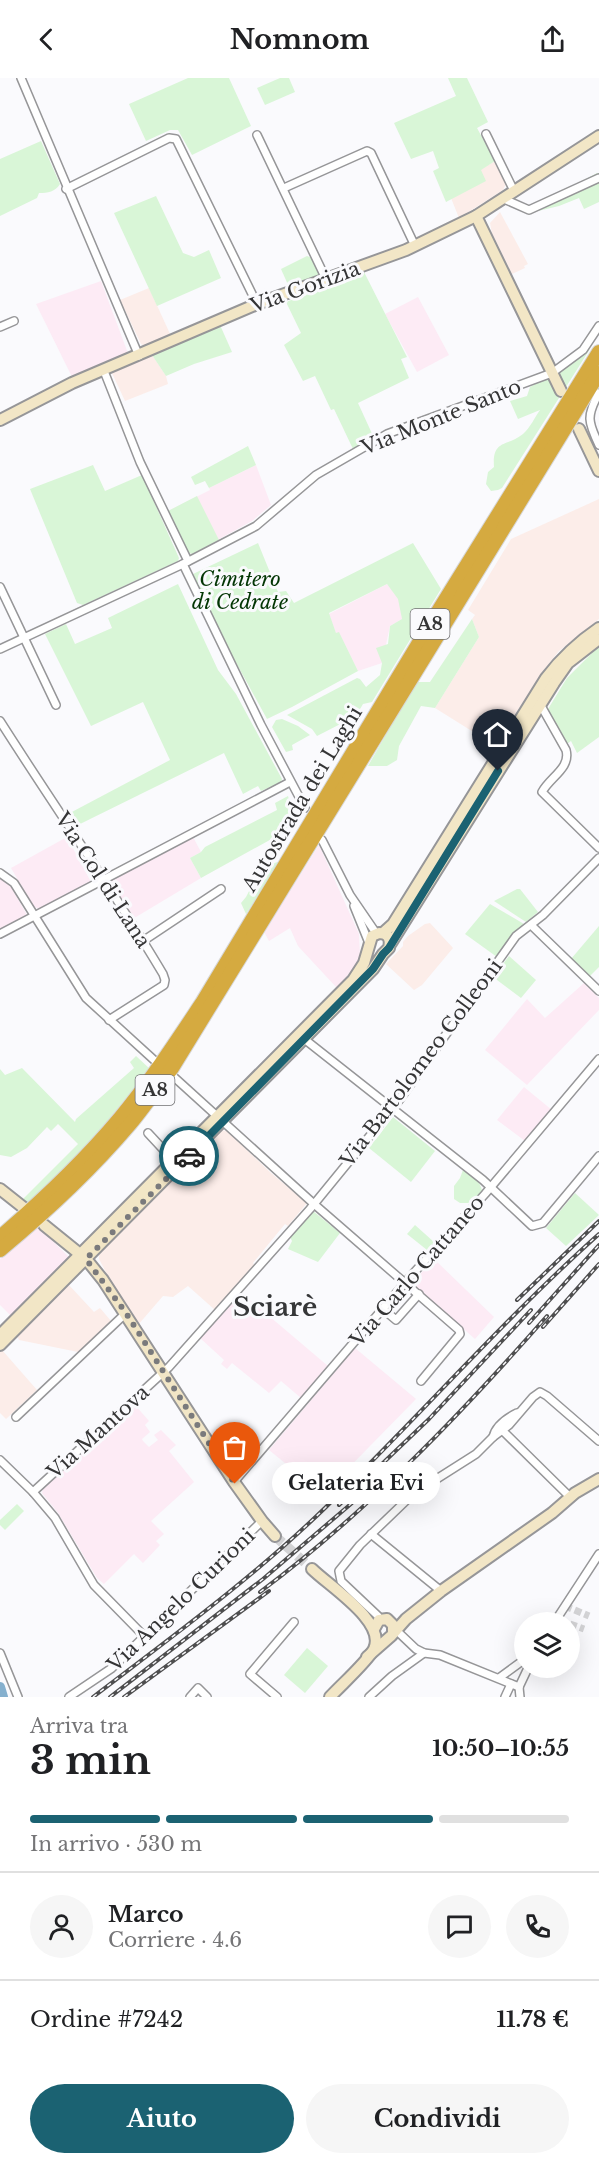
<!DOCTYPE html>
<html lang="it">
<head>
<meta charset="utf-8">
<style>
	:root { --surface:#fff; --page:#f6f6f6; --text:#202124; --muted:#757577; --line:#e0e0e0; --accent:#1b6272 }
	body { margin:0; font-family:"Libre Baskerville",serif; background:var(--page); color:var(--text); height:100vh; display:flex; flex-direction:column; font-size:22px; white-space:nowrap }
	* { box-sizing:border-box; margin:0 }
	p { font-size:20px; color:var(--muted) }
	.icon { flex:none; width:33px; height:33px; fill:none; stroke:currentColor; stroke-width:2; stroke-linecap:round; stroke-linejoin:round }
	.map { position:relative; height:1619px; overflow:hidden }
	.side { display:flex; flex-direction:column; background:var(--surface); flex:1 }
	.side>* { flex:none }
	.controls { position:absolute; left:514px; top:1534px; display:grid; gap:12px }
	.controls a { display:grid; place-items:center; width:66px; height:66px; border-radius:50%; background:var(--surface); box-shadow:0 6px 24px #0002; font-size:30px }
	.pin { position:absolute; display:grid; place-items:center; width:51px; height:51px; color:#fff; margin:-62px -26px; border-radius:50% 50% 50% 0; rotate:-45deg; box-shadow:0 0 6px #0007 }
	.pin .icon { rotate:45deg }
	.courier { position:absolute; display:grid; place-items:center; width:60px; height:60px; margin:-30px; border:4px solid #1b6272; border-radius:50%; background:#fff; color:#222; box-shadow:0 2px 8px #0007 }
	.bubble { position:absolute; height:42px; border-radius:21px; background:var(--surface); box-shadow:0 6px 24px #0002; font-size:20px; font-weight:700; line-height:42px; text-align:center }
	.summary em { font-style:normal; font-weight:700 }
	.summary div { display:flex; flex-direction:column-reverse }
	.summary { display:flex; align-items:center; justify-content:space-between; height:102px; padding:0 30px }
	h1 { font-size:39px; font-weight:700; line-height:45px }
	.bar { display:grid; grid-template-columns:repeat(4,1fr); gap:9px 6px; align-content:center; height:72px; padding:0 30px }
	.bar i { height:8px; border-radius:4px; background:var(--line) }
	.bar .active { background:var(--accent) }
	.bar p { grid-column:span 4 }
	.line { display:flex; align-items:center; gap:15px; padding:0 30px; border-top:2px solid var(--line) }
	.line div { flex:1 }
	.round { display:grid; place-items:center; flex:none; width:63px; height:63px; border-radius:32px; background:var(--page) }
	.button { display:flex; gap:12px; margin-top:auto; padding:12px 30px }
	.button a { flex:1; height:69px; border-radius:36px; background:var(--accent); color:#fff; font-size:24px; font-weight:700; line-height:69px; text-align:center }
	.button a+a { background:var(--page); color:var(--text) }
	header { display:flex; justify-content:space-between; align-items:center; height:78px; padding:0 30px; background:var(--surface); font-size:27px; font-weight:700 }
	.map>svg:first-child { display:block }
</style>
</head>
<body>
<header><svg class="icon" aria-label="back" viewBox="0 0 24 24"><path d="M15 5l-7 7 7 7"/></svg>Nomnom<svg class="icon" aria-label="share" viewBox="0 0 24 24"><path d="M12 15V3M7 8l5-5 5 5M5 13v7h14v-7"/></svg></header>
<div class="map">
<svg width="599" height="1619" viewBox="0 0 599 1619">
	<rect width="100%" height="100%" fill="#fafafd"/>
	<g fill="#fcede9">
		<polygon points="495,83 506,106 503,112 459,140 451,120 485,103 480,92"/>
		<polygon points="500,134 528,186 524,188 525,190 512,196 492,156 490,145"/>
		<polygon points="149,210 171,258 148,270 141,266 120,222"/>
		<polygon points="152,277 166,298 168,306 125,323 112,295"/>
		<polygon points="599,421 599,541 559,573 543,593 497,664 489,667 483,660 435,630 479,559 472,541 475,537 468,532 511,461"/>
		<polygon points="430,845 453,870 422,907 414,912 386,886 403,868 403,864 408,858 425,846"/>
		<polygon points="220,1052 227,1053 271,1095 307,1125 288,1148 285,1146 253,1185 255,1188 215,1232 188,1208 173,1219 163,1218 138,1247 111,1204 99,1181 99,1176"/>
		<polygon points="68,1206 94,1234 100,1230 111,1243 78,1274 19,1262 17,1258"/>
		<polygon points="2,1272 37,1312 6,1341 0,1335 0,1274"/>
	</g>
	<g fill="#fdebf5">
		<polygon points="101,203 129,278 73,301 36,226"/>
		<polygon points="418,219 449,277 417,294 385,236"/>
		<polygon points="256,387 271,427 252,443 192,476 189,475 168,433 210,412 209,410"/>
		<polygon points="387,506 399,521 402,541 390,548 382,585 358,593 339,555 336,555 329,536"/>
		<polygon points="67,759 91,804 41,831 34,829 11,790"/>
		<polygon points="193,759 201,774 190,780 201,800 136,839 131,840 111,803"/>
		<polygon points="319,767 359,856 360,877 356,887 337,910 298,868 290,850 269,863 264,854"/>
		<polygon points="0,800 10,807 27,837 0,852"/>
		<polygon points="584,905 599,920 599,932 527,1007 485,972 527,921 545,940"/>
		<polygon points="524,1009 552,1032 525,1063 497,1042"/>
		<polygon points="38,1149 70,1180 12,1239 0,1227 0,1181"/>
		<polygon points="434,1181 494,1239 475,1261 412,1205"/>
		<polygon points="242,1215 328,1288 301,1320 281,1303 269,1315 232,1285 227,1291 221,1286 224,1282 200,1260"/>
		<polygon points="355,1270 416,1321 323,1416 269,1372"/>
		<polygon points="135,1327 149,1343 145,1347 150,1354 142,1361 143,1363 149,1369 158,1362 154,1357 161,1352 176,1367 169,1373 194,1404 151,1443 164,1456 156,1463 160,1467 143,1485 134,1476 104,1506 97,1500 58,1435 42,1415 43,1411"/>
	</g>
	<g fill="#d9f6d7">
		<polygon points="188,0 229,0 251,48 192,77 178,52 170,52 146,63 129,26"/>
		<polygon points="280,0 289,0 295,14 265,27 257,10"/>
		<polygon points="448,0 467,0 488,44 477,50 495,83 481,92 486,103 446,124 433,93 439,90 433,73 411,81 394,45 456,18"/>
		<path d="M41,63L60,106C55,114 48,115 39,115L37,120L0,138V81Z"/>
		<polygon points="597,95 599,95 599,124 584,131 579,120 559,128 538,133 539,126"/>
		<polygon points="156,118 183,175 194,179 209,172 221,200 157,228 114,135"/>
		<polygon points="307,178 312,180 319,197 318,199 289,209 281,191"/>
		<polygon points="364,194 407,279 401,281 409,300 358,325 374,360 353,371 334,331 331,332 315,298 303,303 284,267 301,255 286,224"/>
		<polygon points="220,247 232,274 194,286 166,298 152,277"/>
		<polygon points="590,271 566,309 558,294"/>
		<path d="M548,299L559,320L502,410L498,412L491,413L486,406L488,394L494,389C492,361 507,369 523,356C530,350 535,339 540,332L518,341L510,323L527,318L530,309Z"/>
		<polygon points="248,368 256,387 209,410 205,403 195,407 191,399"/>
		<polygon points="93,387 105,413 142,397 179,480 178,483 83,527 77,525 30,411"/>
		<polygon points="197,418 219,462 192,476 186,474 168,433"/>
		<polygon points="258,465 278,514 286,513 294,525 413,465 441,511 372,624 363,626 356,638 317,658 312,651 287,637 357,600 360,601 366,609 380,597 382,585 376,570 388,566 390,548 402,541 398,521 387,506 329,535 336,555 339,554 358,593 292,629 267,641 228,570 193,496"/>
		<polygon points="178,506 218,592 236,616 282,701 281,704 261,713 258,708 243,716 224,675 76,748 68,736 170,682 143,624 91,648 45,556 66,546 75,566 112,550 108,540"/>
		<polygon points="472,541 479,559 435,630 421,628 399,668 397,682 387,688 368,688 416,604 430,604"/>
		<polygon points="599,568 599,659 577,675 571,663 567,666 548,631 567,600"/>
		<polygon points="282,641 298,648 310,657 292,667 293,672 286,674 272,649 276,642"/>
		<polygon points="288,718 294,739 287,750 277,758 201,800 190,780 201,774 205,769 277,732 275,725"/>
		<polygon points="280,783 246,836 241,825 246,819 261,790"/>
		<polygon points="517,811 520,811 538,834 526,844 494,823"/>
		<polygon points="490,826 524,846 497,879 465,856"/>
		<polygon points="599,848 599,889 589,899 571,881"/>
		<polygon points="509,878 536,902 521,920 493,899"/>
		<polygon points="136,978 150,991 86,1069 28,1127 22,1122 78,1066 58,1046 51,1053 47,1049 27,1070 11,1079 0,1077 0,991 5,997 22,990 75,1044 76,1041 134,990 130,984"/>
		<polygon points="393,1039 435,1073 411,1104 369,1070"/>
		<path d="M463,1092C471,1098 481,1103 482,1113L471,1125H460L454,1121V1108L460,1100Z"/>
		<polygon points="575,1115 599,1137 566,1168 546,1150"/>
		<polygon points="313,1133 340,1155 318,1184 288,1171 292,1163 290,1159"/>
		<polygon points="415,1147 434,1164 427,1172 407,1156"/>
		<polygon points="17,1426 24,1433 5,1452 0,1447 0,1442"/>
		<polygon points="307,1570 328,1588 305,1615 284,1597"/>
	</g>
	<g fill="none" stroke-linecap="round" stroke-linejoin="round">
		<polyline stroke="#85b0ce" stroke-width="10" points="0,1609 3,1619"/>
		<g stroke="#d3d3d5" stroke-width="7" stroke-dasharray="7 3.5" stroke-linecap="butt">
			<polyline points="565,1528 589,1538"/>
			<polyline points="570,1546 584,1551"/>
		</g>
		<polyline stroke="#d3d3d5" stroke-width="10" stroke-dasharray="10 5" stroke-linecap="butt" points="275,1458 312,1491"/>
		<g stroke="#969698" stroke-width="10">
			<g id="street">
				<polyline points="21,0 139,278"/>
				<polyline points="486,56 514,113"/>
				<polyline points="257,57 326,201"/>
				<polyline points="284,110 367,73 371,75 415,168"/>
				<polyline points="66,111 169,60 176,61 257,226"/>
				<polyline points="504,121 529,132 599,100"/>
				<polyline points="0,249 14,243"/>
				<polyline points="104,293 140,384 188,483"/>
				<path d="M599,315C586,338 588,344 599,367"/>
				<polyline points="183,486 261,647 305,730"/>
				<polyline points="0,509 56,627"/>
				<polyline points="0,571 183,486 256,448 316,397 387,356 552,295 583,272 599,248"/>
				<path d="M540,626L566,672C571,690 550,699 542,714L599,770"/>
				<path d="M0,643C54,728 112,810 163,896L165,902L164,907L109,942"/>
				<polyline points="322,762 350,817 376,855"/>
				<polyline points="0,795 14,805 86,920 154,982"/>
				<polyline points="354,828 369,865"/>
				<polyline points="531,847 599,913"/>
				<polyline points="0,856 290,704"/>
				<polyline points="143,863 221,811"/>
				<polyline points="303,960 483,1102 532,1148 543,1145 599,1078"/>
				<polyline points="175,1000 314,1126 459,1252 460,1256 421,1303"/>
				<polyline points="148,1055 174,1083"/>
				<polyline points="383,1231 396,1242 419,1216"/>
				<polyline points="16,1339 126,1235"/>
				<polyline points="503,1353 570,1419 569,1421"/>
				<path d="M493,1359C496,1347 507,1340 517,1335"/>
				<polyline points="0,1382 33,1414 55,1440 94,1507 145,1559"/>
				<polyline points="234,1404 410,1199 485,1116 599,981"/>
				<polyline points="33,1414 169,1289 310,1131 400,1021 516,858 543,837 599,780"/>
				<polyline points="371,1456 441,1513"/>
				<polyline points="379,1542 378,1538 341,1503 339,1493 360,1467 413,1416 476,1376 493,1359 509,1347 533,1319 540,1314 547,1318 599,1363"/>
				<polyline points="554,1545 599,1476"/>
				<polyline points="396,1552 416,1571 424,1575 440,1577 519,1609"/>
				<polyline points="0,1575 18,1619"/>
				<polyline points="499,1600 525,1581"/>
				<polyline points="519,1609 528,1590"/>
				<polyline points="519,1609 520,1619"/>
				<polyline points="69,1619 112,1590 262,1443"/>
				<polyline points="190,1619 198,1610 207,1619"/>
				<polyline points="277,1619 250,1596 294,1544"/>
				<polyline points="369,1619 392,1598 424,1575"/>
				<polyline points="505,1619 511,1606"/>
			</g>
		</g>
		<g stroke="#969698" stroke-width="14">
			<g id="secondary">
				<polyline points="476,138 561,313"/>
				<polyline points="0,342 72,305 257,226 406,172 476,138 599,58"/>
				<polyline points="579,351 599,393"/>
				<path d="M383,855L393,846L546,600C562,579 577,565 599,550"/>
				<polyline points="391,865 554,605 568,585 599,561"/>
				<polyline points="0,1111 24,1130"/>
				<polyline points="44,1147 86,1181 103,1202 234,1404 262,1443 275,1458"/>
				<path d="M0,1257L353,902L364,885L372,858L379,855C389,855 391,862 389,870L383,876L373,891L0,1267"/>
				<path d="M312,1491C329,1508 387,1544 374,1571C367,1584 341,1607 330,1619"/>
				<polyline points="374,1551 379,1542 387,1541 393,1547 393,1555"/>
				<polyline points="367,1579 391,1558 406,1541 441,1513 552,1435 575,1415 599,1401"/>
			</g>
		</g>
		<g stroke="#d7d7d7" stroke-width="16">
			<g id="highway">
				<path d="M0,1159C43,1122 84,1083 120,1040C150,1004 176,964 202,925L432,543L599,274"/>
				<path d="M0,1172C46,1134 91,1092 130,1046C145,1028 158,1009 172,990L599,295"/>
			</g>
		</g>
		<use href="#street" stroke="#fff" stroke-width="7"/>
		<use href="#secondary" stroke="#f2e6c6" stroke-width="10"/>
		<use href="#highway" stroke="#d5aa40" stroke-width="14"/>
		<g stroke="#4e4e4f" stroke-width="4">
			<g id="rail">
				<polyline points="517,1222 599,1143"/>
				<polyline points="529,1245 599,1167"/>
				<polyline points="543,1249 599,1186"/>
				<polyline points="339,1427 429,1341 531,1232"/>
				<path d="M260,1514C366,1435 459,1338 547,1238"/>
				<path d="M93,1619C173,1558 254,1499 326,1429C418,1340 503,1242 599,1156"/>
				<polyline points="110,1619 263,1501 352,1425"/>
				<polyline points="124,1619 269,1513"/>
			</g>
		</g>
		<use href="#rail" stroke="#fafafd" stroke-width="1.5" stroke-dasharray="4.5" stroke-linecap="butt"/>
	</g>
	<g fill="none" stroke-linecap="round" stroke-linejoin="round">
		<polyline stroke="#7a7a7c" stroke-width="6" stroke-dasharray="0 10.8" points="189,1078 86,1181 126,1235 235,1406"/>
		<polyline stroke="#1b6272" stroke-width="8" points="189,1078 373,891 383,876 389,870 498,693"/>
	</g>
	<g text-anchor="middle" stroke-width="6" stroke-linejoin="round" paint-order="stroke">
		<g fill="#fafafd" stroke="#707072" stroke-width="1.5">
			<rect x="410.5" y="531" width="39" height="30" rx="4.5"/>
			<rect x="135.5" y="997" width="39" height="30" rx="4.5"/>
		</g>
		<g font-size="18" font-weight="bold" fill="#353536">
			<text x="430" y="552">A8</text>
			<text x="155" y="1018">A8</text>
		</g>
		<g font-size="20" fill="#353536" stroke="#fafafd">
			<text transform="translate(305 209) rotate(-20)" y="7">Via Gorizia</text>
			<text transform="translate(441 339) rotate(-22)" y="7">Via Monte Santo</text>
			<text transform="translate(302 721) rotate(-59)" y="7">Autostrada dei Laghi</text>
			<text transform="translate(103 802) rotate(57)" y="7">Via Col di Lana</text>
			<text transform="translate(421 985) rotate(-53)" y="7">Via Bartolomeo Colleoni</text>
			<text transform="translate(417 1193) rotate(-49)" y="7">Via Carlo Cattaneo</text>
			<text transform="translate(98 1354) rotate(-42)" y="7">Via Mantova</text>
			<text transform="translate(181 1522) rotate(-44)" y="7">Via Angelo Curioni</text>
		</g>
		<g font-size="20" font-style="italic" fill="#033604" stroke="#fafafd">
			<text x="240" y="508">Cimitero<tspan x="240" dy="23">di Cedrate</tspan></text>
		</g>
		<g font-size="26" font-weight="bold" fill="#363738" stroke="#fafafd">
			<text x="275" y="1238">Sciarè</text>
		</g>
	</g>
</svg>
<div class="controls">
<a><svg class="icon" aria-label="layers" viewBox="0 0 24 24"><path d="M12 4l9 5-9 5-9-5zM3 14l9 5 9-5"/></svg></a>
</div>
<div class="pin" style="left:235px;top:1406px;background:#ea580c"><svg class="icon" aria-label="bag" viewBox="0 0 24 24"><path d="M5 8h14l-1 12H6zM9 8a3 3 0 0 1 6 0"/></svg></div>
<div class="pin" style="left:498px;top:693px;background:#1f2937"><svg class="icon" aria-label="home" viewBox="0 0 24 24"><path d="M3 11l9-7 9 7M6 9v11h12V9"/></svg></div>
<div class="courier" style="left:189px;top:1078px"><svg class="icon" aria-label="car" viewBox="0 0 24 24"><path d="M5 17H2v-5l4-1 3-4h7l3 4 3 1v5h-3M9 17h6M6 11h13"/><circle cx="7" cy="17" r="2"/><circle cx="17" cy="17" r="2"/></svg></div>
<div class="bubble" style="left:272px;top:1384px;width:168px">Gelateria Evi</div>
</div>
<section class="side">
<div class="summary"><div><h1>3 min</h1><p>Arriva tra</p></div><em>10:50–10:55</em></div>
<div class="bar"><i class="active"></i><i class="active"></i><i class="active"></i><i></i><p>In arrivo · 530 m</p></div>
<div class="line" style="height:108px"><a class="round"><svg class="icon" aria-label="person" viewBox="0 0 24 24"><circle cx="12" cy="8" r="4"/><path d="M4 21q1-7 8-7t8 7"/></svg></a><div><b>Marco</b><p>Corriere · 4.6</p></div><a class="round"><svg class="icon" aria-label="chat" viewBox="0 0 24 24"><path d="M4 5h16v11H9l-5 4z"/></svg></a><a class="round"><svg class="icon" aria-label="phone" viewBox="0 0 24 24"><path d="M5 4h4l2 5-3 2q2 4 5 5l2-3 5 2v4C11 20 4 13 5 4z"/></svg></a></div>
<div class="line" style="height:78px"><div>Ordine #7242</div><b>11.78 €</b></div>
<div class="button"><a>Aiuto</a><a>Condividi</a></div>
</section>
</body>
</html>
